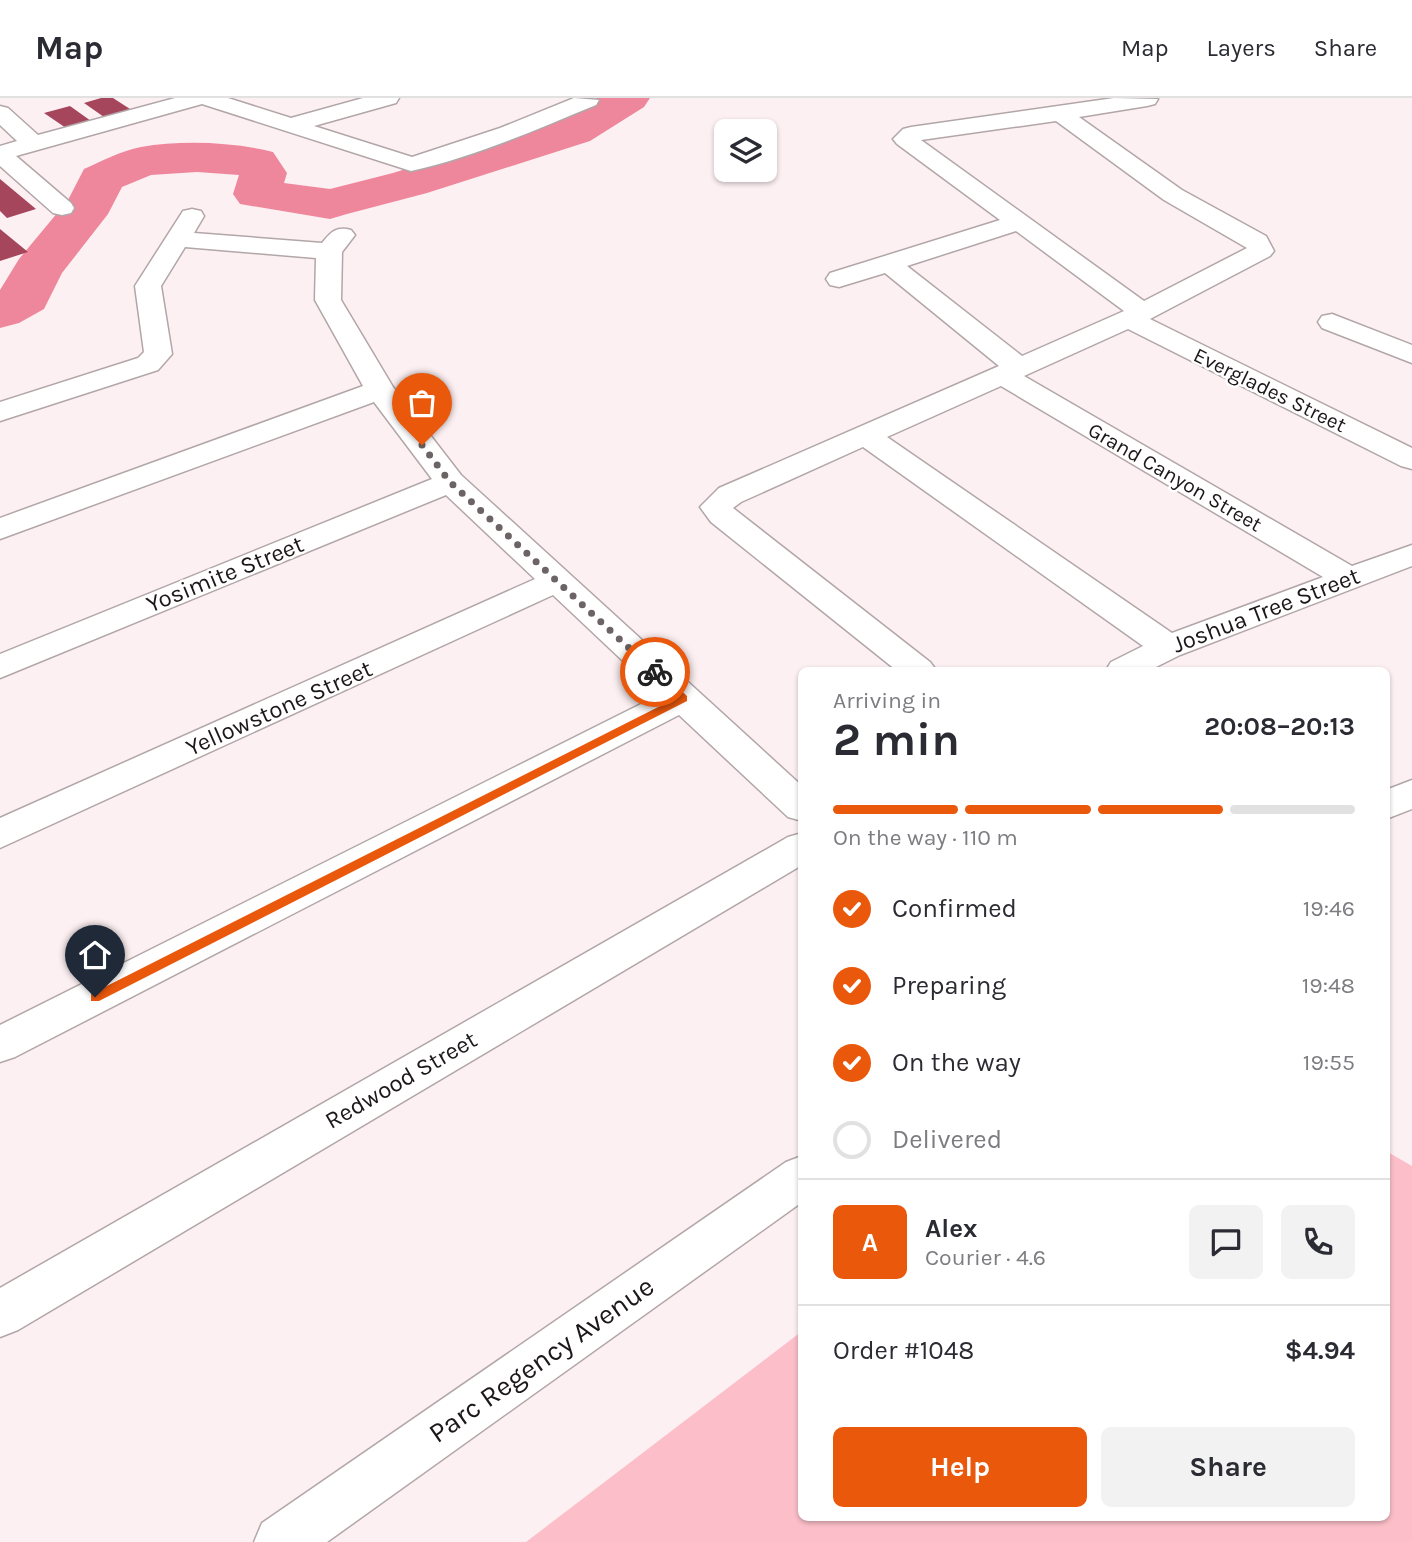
<!DOCTYPE html>
<html lang="en">
<head>
<meta charset="utf-8">
<style>
	:root { --surface:#fff; --page:#f2f2f3; --text:#2b2b33; --muted:#7c7c81; --line:#e1e1e2; --accent:#ea580c }
	body { margin:0; font-family:Karla,sans-serif; background:var(--page); color:var(--text); height:100vh; display:flex; flex-direction:column; font-size:26px; white-space:nowrap }
	* { box-sizing:border-box; margin:0 }
	p { font-size:23px; color:var(--muted) }
	.icon { flex:none; width:38px; height:38px; fill:none; stroke:currentColor; stroke-width:2; stroke-linecap:round; stroke-linejoin:round }
	.map { position:relative; flex:1; overflow:hidden }
	.panel { position:absolute; left:798px; top:569px; width:592px; height:854px; display:flex; flex-direction:column; background:var(--surface); border-radius:10px; box-shadow:0 2px 5px #0004 }
	.panel>* { flex:none }
	.controls { position:absolute; left:714px; top:21px; display:grid; gap:14px }
	.controls a { display:grid; place-items:center; width:63px; height:63px; border-radius:10px; background:var(--surface); box-shadow:0 2px 5px #0004; font-size:35px }
	.pin { position:absolute; display:grid; place-items:center; width:60px; height:60px; color:#fff; margin:-72px -30px; border-radius:50% 50% 50% 0; rotate:-45deg; box-shadow:0 0 7px #0007 }
	.pin .icon { rotate:45deg }
	.courier { position:absolute; display:grid; place-items:center; width:70px; height:70px; margin:-35px; border:5px solid #ea580c; border-radius:50%; background:#fff; color:#222; box-shadow:0 2px 9px #0007 }
	.overview em { font-style:normal; font-weight:700 }
	.overview div { display:flex; flex-direction:column-reverse }
	.overview { display:flex; align-items:center; justify-content:space-between; height:119px; padding:0 35px }
	h1 { font-size:46px; font-weight:700; line-height:52px }
	.bar { display:grid; grid-template-columns:repeat(4,1fr); gap:10px 7px; align-content:center; height:84px; padding:0 35px }
	.bar i { height:9px; border-radius:5px; background:var(--line) }
	.bar .active { background:var(--accent) }
	.bar p { grid-column:span 4 }
	.line { display:flex; align-items:center; gap:18px; padding:0 35px; border-top:2px solid var(--line) }
	.line div { flex:1 }
	.round { display:grid; place-items:center; flex:none; width:74px; height:74px; border-radius:10px; background:var(--page) }
	ol { padding:0 35px; list-style:none }
	li { display:flex; align-items:center; gap:21px; height:77px }
	li p { margin-inline-start:auto }
	li .icon { padding:7px; border-radius:50%; background:var(--accent); color:#fff; stroke-width:4 }
	li:last-child { color:var(--muted) }
	li i { width:38px; height:38px; border:4px solid var(--line); border-radius:50% }
	.button { display:flex; gap:14px; margin-top:auto; padding:14px 35px }
	.button a { flex:1; height:80px; border-radius:10px; background:var(--accent); color:#fff; font-size:28px; font-weight:700; line-height:80px; text-align:center }
	.button a+a { background:var(--page); color:var(--text) }
	header { display:flex; align-items:center; gap:42px; box-sizing:border-box; height:98px; padding:0 35px; background:var(--surface); border-bottom:2px solid var(--line) }
	header strong { font-size:33px }
	nav { display:flex; gap:38px; margin-inline-start:auto; font-size:24px }
	.map>svg:first-child { display:block }
</style>
</head>
<body>
<header>
<strong>Map</strong>
<nav><a>Map</a><a>Layers</a><a>Share</a></nav>
</header>
<div class="map">
<svg width="1412" height="1444" viewBox="0 0 1412 1444">
	<rect width="100%" height="100%" fill="#fdf0f2"/>
	<polygon fill="#fcbfc9" points="1386,1053 1412,1068 1412,1444 526,1444 801,1234 802,1419 1386,1419"/>
	<g fill="none" stroke-linecap="round" stroke-linejoin="round">
		<path fill="#ef879c" fill-rule="evenodd" d="M597,0H650L644,9L590,43L427,95L347,116L330,121L240,106L233,96L239,77L197,74L151,77L122,89L108,116L62,175L44,211L19,225L0,230V192L19,161L68,102L84,71C102,63 121,53 141,49C182,42 233,44 273,54L287,75L284,85L330,91L393,75L558,23Z"/>
	</g>
	<g fill="#a6465d">
		<polygon points="101,0 113,0 130,11 104,19 84,5"/>
		<polygon points="70,8 91,23 66,30 44,15"/>
		<polygon points="0,81 36,111 7,120 0,113"/>
		<polygon points="0,131 28,154 0,163"/>
	</g>
	<g fill="none" stroke-linecap="round" stroke-linejoin="round">
		<g stroke="#b2a6a8" stroke-width="3">
			<g id="street">
				<path d="M175,0H228L291,20L363,0H399L396,5L314,28L412,59L500,30L574,0L599,2L596,7C535,32 475,59 411,73L202,6L16,58L71,105L74,110L71,115L62,117L53,115L0,68V48L17,43L0,27V8L8,10L38,37Z"/>
				<path d="M1114,0L1158,1L1155,6L1147,8L1079,19L1182,92L1266,138L1274,153L1270,158L1150,221L1412,350V371L1401,368L1128,231L1024,278L1352,468L1412,447V468L1180,557L1150,572H1106L1111,564L1143,548L863,349L741,404L733,410L930,564L936,572H896L711,424L700,409L719,390L999,268L885,175L839,189L830,187L826,181L830,175L1000,122L897,46L893,41L903,31L911,29ZM1056,23L1164,102L1247,150L1144,203L921,42ZM1016,133L1124,213L1022,258L907,168ZM1001,288L1323,479L1172,535L887,339Z"/>
				<path d="M192,111L201,113L204,118L194,135L322,145C331,134 336,128 351,132L355,137L342,154L341,202L393,289L461,377L802,688V723L788,719L679,617L15,959L0,964V927L659,597L553,497L0,750V720L535,481L446,397L0,580V556L432,381L374,304L0,441V420L363,288L315,202L316,160L185,149L161,188L172,256L158,272L0,323V304L138,260L144,254L135,188L183,113Z"/>
				<polygon points="1332,216 1412,247 1412,265 1322,230 1318,224 1322,218"/>
				<polygon points="1412,682 1412,711 1386,721 1386,692"/>
				<polygon points="802,735 802,767 18,1232 0,1239 0,1190 788,739"/>
				<polygon points="802,1058 802,1104 327,1444 254,1444 262,1425 786,1064"/>
			</g>
		</g>
		<use href="#street" fill="#fff" fill-rule="evenodd"/>
	</g>
	<polygon fill="#ea580c" points="652,572 659,572 687,598 687,603 99,903 91,903 91,896 676,600 652,577"/>
	<g fill="none" stroke-linecap="round" stroke-linejoin="round">
		<polyline stroke="#6b6364" stroke-width="7" stroke-dasharray="0 12.6" points="422,347 450,384 655,574"/>
	</g>
	<g text-anchor="middle" stroke-width="5" stroke-linejoin="round" paint-order="stroke">
		<g font-size="21" fill="#1c1718" stroke="#fff">
			<text transform="translate(1270 292) rotate(26)" y="7">Everglades Street</text>
			<text transform="translate(1175 379) rotate(30)" y="7">Grand Canyon Street</text>
		</g>
		<g font-size="24" fill="#1c1718" stroke="#fff">
			<text transform="translate(225 476) rotate(-22)" y="8">Yosimite Street</text>
			<text transform="translate(1266 512) rotate(-21)" y="8">Joshua Tree Street</text>
			<text transform="translate(279 610) rotate(-24)" y="8">Yellowstone Street</text>
			<text transform="translate(401 982) rotate(-30)" y="8">Redwood Street</text>
		</g>
		<g font-size="28" fill="#1c1718" stroke="#fff">
			<text transform="translate(541 1261) rotate(-35)" y="10">Parc Regency Avenue</text>
		</g>
	</g>
</svg>
<div class="controls">
<a><svg class="icon" aria-label="layers" viewBox="0 0 24 24"><path d="M12 4l9 5-9 5-9-5zM3 14l9 5 9-5"/></svg></a>
</div>
<div class="pin" style="left:422px;top:347px;background:#ea580c"><svg class="icon" aria-label="bag" viewBox="0 0 24 24"><path d="M5 8h14l-1 12H6zM9 8a3 3 0 0 1 6 0"/></svg></div>
<div class="pin" style="left:95px;top:899px;background:#1f2937"><svg class="icon" aria-label="home" viewBox="0 0 24 24"><path d="M3 11l9-7 9 7M6 9v11h12V9"/></svg></div>
<div class="courier" style="left:655px;top:574px"><svg class="icon" aria-label="bike" viewBox="0 0 24 24"><circle cx="6" cy="16" r="4"/><circle cx="18" cy="16" r="4"/><path d="M6 16l4-8h5l3 8M10 8l3 8H6M13 5h3"/></svg></div>
<section class="panel">
<div class="overview"><div><h1>2 min</h1><p>Arriving in</p></div><em>20:08–20:13</em></div>
<div class="bar"><i class="active"></i><i class="active"></i><i class="active"></i><i></i><p>On the way · 110 m</p></div>
<ol>
<li><svg class="icon" aria-label="check" viewBox="0 0 24 24"><path d="M5 12l5 5 9-10"/></svg>Confirmed<p>19:46</p></li>
<li><svg class="icon" aria-label="check" viewBox="0 0 24 24"><path d="M5 12l5 5 9-10"/></svg>Preparing<p>19:48</p></li>
<li><svg class="icon" aria-label="check" viewBox="0 0 24 24"><path d="M5 12l5 5 9-10"/></svg>On the way<p>19:55</p></li>
<li><i></i>Delivered</li>
</ol>
<div class="line" style="height:126px"><b class="round" style="background:var(--accent);color:#fff">A</b><div><b>Alex</b><p>Courier · 4.6</p></div><a class="round"><svg class="icon" aria-label="chat" viewBox="0 0 24 24"><path d="M4 5h16v11H9l-5 4z"/></svg></a><a class="round"><svg class="icon" aria-label="phone" viewBox="0 0 24 24"><path d="M5 4h4l2 5-3 2q2 4 5 5l2-3 5 2v4C11 20 4 13 5 4z"/></svg></a></div>
<div class="line" style="height:91px"><div>Order #1048</div><b>$4.94</b></div>
<div class="button"><a>Help</a><a>Share</a></div>
</section>
</div>
</body>
</html>
